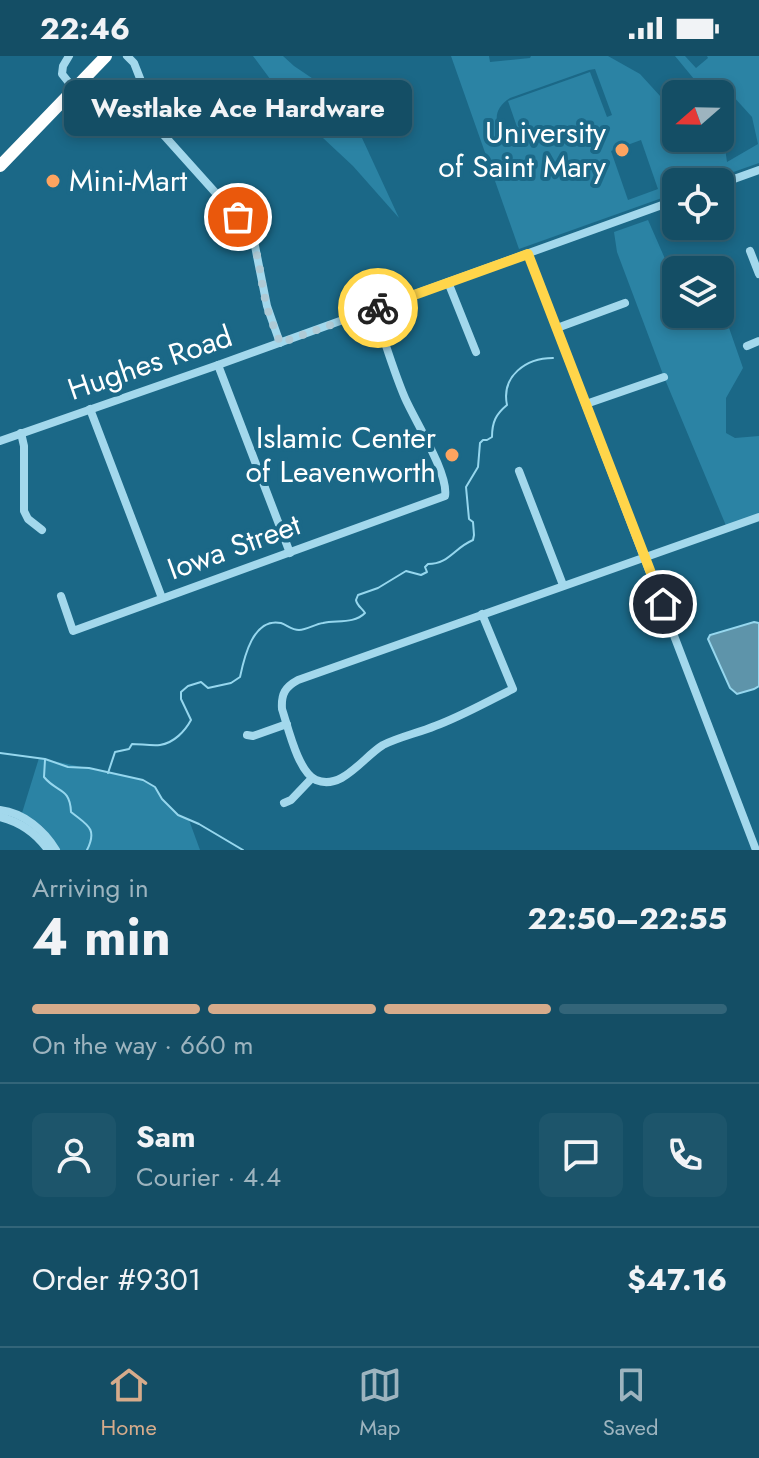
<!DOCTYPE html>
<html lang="en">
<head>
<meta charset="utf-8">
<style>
	:root { --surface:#144e65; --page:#1d556b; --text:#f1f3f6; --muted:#9db4bf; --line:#336579; --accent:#d6ab8b }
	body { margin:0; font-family:Jost,sans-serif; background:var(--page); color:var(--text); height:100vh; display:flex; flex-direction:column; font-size:30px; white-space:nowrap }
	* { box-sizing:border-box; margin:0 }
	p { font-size:26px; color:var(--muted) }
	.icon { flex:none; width:44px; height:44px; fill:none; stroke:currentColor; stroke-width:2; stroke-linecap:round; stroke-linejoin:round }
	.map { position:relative; height:794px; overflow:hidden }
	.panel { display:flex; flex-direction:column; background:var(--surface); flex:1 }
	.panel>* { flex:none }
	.needle { width:52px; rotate:250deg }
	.buttons { position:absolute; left:662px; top:24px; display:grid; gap:16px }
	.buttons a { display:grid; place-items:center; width:72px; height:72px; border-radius:12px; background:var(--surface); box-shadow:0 4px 12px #0003,0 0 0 2px var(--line); font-size:40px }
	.pin { position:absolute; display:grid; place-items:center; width:68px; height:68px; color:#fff; margin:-34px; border:4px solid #fff; border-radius:50%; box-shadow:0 2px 8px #0007 }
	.courier { position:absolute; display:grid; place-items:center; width:80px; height:80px; margin:-40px; border:6px solid #ffd54a; border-radius:50%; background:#fff; color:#222; box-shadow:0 2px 10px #0007 }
	.bubble { position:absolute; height:56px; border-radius:12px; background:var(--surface); box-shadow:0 4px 12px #0003,0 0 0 2px var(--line); font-size:26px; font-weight:700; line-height:56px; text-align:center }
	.summary em { font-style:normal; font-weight:700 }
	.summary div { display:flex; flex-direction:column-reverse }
	.summary { display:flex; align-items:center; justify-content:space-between; height:136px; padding:0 32px }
	h1 { font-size:52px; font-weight:700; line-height:60px }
	.bar { display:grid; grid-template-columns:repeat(4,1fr); gap:12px 8px; align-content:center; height:96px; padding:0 32px }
	.bar i { height:10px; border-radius:6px; background:var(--line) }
	.bar .selected { background:var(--accent) }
	.bar p { grid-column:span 4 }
	.line { display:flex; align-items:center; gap:20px; padding:0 32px; border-top:2px solid var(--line) }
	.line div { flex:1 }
	.round { display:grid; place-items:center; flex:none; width:84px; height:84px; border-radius:12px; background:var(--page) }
	.status { display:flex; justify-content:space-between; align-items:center; height:56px; padding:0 40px; background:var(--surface); direction:ltr }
	.status svg { height:22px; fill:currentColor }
	.tabs { display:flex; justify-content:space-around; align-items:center; height:112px; border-top:2px solid var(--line); background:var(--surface); font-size:22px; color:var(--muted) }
	.tabs a { display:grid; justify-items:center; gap:4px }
	.tabs .selected { color:var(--accent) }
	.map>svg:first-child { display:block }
</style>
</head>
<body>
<div class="status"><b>22:46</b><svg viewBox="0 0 49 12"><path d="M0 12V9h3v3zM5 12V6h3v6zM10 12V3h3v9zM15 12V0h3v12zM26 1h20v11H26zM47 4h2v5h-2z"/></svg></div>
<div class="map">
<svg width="759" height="794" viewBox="0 0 759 794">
	<rect width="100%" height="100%" fill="#1b6887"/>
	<g fill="#2b83a4" fill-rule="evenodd">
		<polygon points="253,0 283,0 294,10 334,37 350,56 399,162 353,110 293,54"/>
		<path d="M451,0H489L490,6L530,2L531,0H608L640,18L671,52L676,51V82H706L715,92L724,85L727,106L758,88L752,61L723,29L721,31L718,27L706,38H678L694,23L675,0H685L696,12L708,2L707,0H759V107L705,126H676V137L519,193ZM595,13L612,59L607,61L590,16L508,45L524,91H515L506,87C496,69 490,55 510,42L589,14ZM641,84L658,133L628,144L611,95Z"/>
		<polygon points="648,164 673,221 676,220 676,258 720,258 720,246 743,312 726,342 726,377 735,382 759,380 759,461 727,472 664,321 617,196 614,176"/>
		<polygon points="39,702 143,724 155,731 162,743 178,759 189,764 200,794 60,794 42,770 22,757"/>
	</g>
	<polygon fill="#5e94aa" stroke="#96d7ee" stroke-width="2" points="754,566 759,567 759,630 754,633 737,638 730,632 708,583 710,579"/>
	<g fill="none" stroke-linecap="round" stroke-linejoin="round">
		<g stroke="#96d7ee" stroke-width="2">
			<polyline points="0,697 45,703 68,711 89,712 143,724 155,731 162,743 178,759 199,768 243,794"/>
			<path d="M45,704L44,721C57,737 70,731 71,756C87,769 98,772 87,794"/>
			<path d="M108,717L115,696L129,693L132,688C140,688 152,690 160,689C174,687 185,675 191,664L181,643V636L188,630L201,626L208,632L231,627L240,621C244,602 253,561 281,567C287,569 292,574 299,574C307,574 315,568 323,567C337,564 354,568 365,557C362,552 357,550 356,544L358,539L378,532L406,515L421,519L427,516L425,511L428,508C449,508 454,492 473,484L474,479L473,466L469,463L466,431L478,411L480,387L483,384H487L492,381C492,366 496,358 507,349C501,320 526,302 553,302"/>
		</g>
		<g stroke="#a3d8ec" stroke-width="8">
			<polyline points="69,0 63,10 62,18 74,33"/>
			<polyline points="127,0 134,7 161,76 248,173 254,185 267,250 280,287"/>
			<polyline points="720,128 759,114"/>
			<polyline points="750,195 759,218"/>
			<polyline points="528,198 756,794"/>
			<polyline points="448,226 476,296"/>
			<polyline points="557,272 625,247"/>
			<polyline points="747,290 759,285"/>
			<polyline points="218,309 290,497"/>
			<polyline points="586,348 664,321"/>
			<polyline points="90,353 162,542"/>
			<polyline points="21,377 24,390 24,455 28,463 42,474"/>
			<polyline points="0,385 218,309 676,144"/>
			<polyline points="519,415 563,529"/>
			<path d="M61,540L73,575L445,440C449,418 415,365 405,342C393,314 384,283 374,253"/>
			<path d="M482,558L513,633C488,645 462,660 435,670C418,677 399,681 383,689C363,701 342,735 316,724C298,716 288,671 282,653C281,638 285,631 298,624L759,461"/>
			<polyline points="247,679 253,680 287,668"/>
			<polyline points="284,747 291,744 312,722"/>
			<path d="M0,754C24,757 44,774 56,794"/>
			<path d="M0,761C20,766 36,777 48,794"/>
		</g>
		<polyline stroke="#fff" stroke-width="12" points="0,110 106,0"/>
	</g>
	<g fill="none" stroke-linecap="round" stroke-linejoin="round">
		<path stroke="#afcad5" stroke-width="8" stroke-dasharray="0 14.4" d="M238,161C262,189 258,218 267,251C270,263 276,275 280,287L378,252"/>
		<polyline stroke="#ffd54a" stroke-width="10" points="378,252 528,198 663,548"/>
	</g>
	<g fill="#fda460" stroke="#1b6887" stroke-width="3">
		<circle cx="622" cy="94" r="8"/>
		<circle cx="53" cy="125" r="8"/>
		<circle cx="452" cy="399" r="8"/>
	</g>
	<g text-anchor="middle" stroke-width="8" stroke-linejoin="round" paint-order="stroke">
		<g font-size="30" fill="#fff" stroke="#1b6887" text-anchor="end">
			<text x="606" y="87">University<tspan x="606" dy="34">of Saint Mary</tspan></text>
			<text x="69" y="135" text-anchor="start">Mini-Mart</text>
			<text x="436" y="392">Islamic Center<tspan x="436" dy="34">of Leavenworth</tspan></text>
		</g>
		<g font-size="30" fill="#fff" stroke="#1b6887">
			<text transform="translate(150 307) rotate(-19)" y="10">Hughes Road</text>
			<text transform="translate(234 491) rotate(-20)" y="10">Iowa Street</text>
		</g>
	</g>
</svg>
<div class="buttons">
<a><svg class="needle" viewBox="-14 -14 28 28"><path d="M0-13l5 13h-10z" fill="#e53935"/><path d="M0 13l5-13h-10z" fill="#9db4bf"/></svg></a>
<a><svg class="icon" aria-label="locate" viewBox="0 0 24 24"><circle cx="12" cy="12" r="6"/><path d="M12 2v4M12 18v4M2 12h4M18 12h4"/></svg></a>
<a><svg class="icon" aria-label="layers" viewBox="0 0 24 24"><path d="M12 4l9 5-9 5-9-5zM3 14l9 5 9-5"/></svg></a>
</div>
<div class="pin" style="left:238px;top:161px;background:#ea580c"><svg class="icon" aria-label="bag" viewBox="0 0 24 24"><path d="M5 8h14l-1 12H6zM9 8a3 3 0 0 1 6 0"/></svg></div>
<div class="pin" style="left:663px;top:548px;background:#1f2937"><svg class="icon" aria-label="home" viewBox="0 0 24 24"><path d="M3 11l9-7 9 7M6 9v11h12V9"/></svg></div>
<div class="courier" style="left:378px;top:252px"><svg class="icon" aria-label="bike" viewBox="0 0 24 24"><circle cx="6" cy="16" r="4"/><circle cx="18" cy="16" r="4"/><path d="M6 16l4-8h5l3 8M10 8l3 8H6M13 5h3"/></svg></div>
<div class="bubble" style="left:64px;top:24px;width:348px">Westlake Ace Hardware</div>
</div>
<section class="panel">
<div class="summary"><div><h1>4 min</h1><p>Arriving in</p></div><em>22:50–22:55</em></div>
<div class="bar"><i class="selected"></i><i class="selected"></i><i class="selected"></i><i></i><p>On the way · 660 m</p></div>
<div class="line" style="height:144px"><a class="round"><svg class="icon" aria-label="person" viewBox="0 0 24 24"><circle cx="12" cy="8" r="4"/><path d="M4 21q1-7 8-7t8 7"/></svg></a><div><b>Sam</b><p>Courier · 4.4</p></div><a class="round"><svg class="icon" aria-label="chat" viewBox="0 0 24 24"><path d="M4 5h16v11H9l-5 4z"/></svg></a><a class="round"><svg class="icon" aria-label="phone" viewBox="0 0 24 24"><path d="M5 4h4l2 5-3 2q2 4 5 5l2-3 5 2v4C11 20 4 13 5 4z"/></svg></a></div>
<div class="line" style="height:104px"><div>Order #9301</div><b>$47.16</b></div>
</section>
<nav class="tabs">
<a class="selected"><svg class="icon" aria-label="home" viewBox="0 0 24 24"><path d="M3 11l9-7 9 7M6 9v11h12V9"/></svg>Home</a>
<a><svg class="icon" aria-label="map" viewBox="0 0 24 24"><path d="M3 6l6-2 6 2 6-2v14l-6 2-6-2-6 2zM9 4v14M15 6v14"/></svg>Map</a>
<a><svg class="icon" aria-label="saved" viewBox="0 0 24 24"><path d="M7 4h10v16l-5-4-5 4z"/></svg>Saved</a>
</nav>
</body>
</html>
